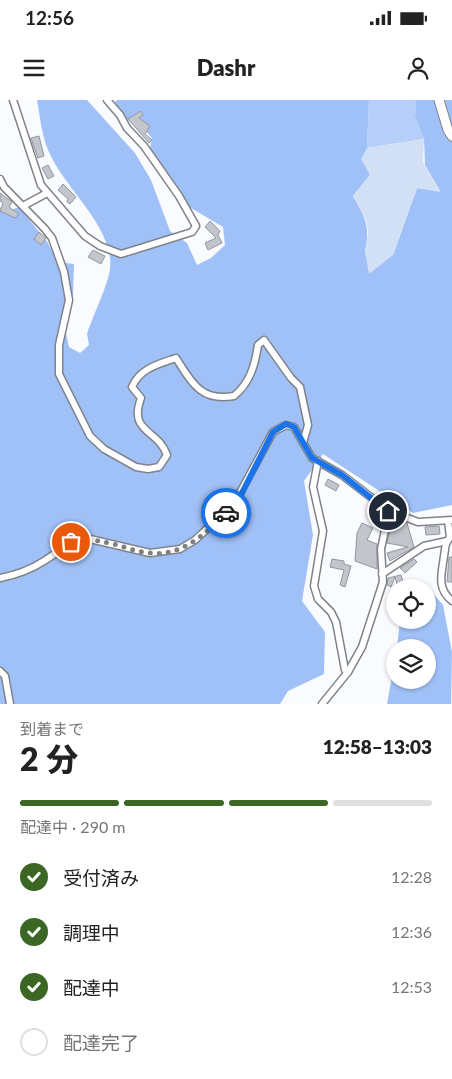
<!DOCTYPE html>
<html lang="ja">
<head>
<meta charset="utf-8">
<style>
	:root { --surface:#fff; --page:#f2f2f2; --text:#222; --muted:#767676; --line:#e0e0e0; --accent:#3b6624 }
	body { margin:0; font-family:Lato,"Noto Sans JP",sans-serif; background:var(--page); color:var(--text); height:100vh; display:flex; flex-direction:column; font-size:19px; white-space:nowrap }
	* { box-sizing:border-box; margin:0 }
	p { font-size:16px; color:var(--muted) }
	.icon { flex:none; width:28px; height:28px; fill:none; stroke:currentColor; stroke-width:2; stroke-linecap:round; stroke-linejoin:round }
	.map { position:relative; height:604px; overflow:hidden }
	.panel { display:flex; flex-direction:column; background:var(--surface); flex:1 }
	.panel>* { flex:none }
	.tools { position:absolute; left:386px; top:479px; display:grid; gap:10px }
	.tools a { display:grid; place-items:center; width:50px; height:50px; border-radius:50%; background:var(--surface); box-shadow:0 1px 4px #0004; font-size:25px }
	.pin { position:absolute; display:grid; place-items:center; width:42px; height:42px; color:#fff; margin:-21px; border:2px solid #fff; border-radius:50%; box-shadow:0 1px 5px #0007 }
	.courier { position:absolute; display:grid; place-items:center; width:50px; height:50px; margin:-25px; border:4px solid #1a73e8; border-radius:50%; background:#fff; color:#222; box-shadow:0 1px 6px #0007 }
	.summary em { font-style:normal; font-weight:800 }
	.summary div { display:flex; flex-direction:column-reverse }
	.summary { display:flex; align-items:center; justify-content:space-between; height:85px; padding:0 20px }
	h1 { font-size:32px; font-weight:800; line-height:38px }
	.bar { display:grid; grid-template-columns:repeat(4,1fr); gap:8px 5px; align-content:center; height:60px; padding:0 20px }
	.bar i { height:6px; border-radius:4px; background:var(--line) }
	.bar .on { background:var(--accent) }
	.bar p { grid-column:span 4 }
	ol { padding:0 20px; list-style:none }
	li { display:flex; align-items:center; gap:15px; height:55px }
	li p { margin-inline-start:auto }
	li .icon { padding:5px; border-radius:50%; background:var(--accent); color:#fff; stroke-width:4 }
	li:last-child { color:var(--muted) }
	li i { width:28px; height:28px; border:2px solid var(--line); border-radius:50% }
	.status { display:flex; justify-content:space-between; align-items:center; height:35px; padding:0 25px; background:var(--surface); direction:ltr }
	.status svg { height:14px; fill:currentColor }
	header { display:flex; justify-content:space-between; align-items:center; height:65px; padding:0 20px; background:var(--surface); font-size:22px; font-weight:800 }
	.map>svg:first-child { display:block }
</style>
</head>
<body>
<div class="status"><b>12:56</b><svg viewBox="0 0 49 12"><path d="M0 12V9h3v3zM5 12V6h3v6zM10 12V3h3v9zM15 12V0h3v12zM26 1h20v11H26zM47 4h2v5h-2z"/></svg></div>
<header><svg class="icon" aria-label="menu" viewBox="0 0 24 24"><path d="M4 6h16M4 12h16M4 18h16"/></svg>Dashr<svg class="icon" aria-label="person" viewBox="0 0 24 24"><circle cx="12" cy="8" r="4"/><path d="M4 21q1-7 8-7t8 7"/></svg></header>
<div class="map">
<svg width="452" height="604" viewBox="0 0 452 604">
	<rect width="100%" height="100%" fill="#f9fbfe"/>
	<polygon fill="#b6cffa" points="369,0 416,0 415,17 424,39 367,48"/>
	<g fill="#a0c1f7">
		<path d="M37,0H87L135,53L151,80L170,131L187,143L197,165L211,158L225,145L223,127L186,105L150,48L152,38L134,18L125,20L115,2L117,0H369L367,48L370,75L353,96C366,119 370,126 365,152L393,155L417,88L440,91L425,65L424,39L415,17L416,0H452V405L413,413L323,354L304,381L313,435L302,501L325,532L324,574L288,591L280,604H0V107L5,112L19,107L48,143L58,162L74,164L73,196L65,229L69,247L80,253L89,245L87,234C92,218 108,185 110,169C115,128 64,88 49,52C42,37 40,17 37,0Z"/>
		<polygon points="424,483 443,505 452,552 451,604 387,604 395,560 395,580 428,580 428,548 397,547 400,520 428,520 428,488 418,487"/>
	</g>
	<polygon fill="#d2e0f6" points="424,39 423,62 440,92 417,88 393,155 369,174 365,152 368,133 366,120 353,96 370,75 361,59 367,48"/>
	<g fill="#c2c6cc" stroke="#94989e">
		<polygon points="141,11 143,15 139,18 150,26 145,34 152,40 149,43 128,19"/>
		<polygon points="39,36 44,56 38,58 31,38"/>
		<polygon points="48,65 54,76 48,79 42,68"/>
		<polygon points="63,84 76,97 70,104 67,102 68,99 58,90"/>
		<polygon points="0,93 12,102 9,107 19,114 15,118 0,111 3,103 0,101"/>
		<polygon points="210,121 220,131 218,135 222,143 208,150 205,143 216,138 205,127"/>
		<polygon points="39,132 46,138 41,145 34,139"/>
		<polygon points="93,150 105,156 101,164 88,157"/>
		<polygon points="328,379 339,385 336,391 325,385"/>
		<polygon points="393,418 407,423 414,447 390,461 387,453 408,447 387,443"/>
		<polygon points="362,423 373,428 367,440 377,444 377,469 355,461 357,433"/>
		<polygon points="439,426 440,434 426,435 425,427"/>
		<polygon points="449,457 452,457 452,482 447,482"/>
		<polygon points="332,459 344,461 344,464 351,466 345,487 340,485 344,470 330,467"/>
		<polygon points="414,459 417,462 405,473 400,468"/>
		<polygon points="401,475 403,482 397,484 395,477 391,487 387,485 388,478"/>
	</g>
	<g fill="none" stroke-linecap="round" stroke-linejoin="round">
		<g stroke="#7f8389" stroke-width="9">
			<g id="street">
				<polyline points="13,0 41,85 85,136 100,146 121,154 192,132 196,126 179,96 144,46 127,28 120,15 107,0"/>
				<path d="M0,79L4,87L45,129L52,138L64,172L69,200L59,245V274L90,336L104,349L136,367L148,369L159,367L167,355C158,329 128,333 141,298L132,287C140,268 159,264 176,258C192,283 201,302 234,296C250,283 255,265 258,245L264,240L291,278L300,287L308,325L303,343"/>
				<polyline points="23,106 47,93"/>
				<polyline points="318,361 313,387 323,431 314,486 318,499 331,512 336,522 345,570 348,572"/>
				<path d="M448,421L450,437C444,446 446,446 444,456C442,473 436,488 452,501"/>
				<polyline points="382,474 424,446 447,441"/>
				<path d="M0,478C16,475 30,470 44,461C60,451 71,440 90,439L150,453L180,449L195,440L234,404L273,332L286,325L294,327L312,358L342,375L389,411L418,422L452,420"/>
				<polyline points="0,571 5,576 10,604"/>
				<polyline points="322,604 348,572 362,547 383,482 381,449 389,411"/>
			</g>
		</g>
		<g stroke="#7f8389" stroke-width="11">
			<polyline id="secondary" points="439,0 448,30 452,36"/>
		</g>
		<use href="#street" stroke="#fff" stroke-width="6"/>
		<use href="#secondary" stroke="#fff" stroke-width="9"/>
	</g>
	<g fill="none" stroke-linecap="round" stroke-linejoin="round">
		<path stroke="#7e8082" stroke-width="5" stroke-dasharray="0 9" d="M71,442C86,438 97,440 113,444C125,447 137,452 150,453C180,457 206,434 226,413"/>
		<polyline stroke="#1a73e8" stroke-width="6" points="226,413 242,393 273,332 286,324 294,327 312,358 342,375 388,411"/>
	</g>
</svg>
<div class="tools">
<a><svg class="icon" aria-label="locate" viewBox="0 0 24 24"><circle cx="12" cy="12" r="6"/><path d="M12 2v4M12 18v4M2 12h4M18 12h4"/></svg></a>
<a><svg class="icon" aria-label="layers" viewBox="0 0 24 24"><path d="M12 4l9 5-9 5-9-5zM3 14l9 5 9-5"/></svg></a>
</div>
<div class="pin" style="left:71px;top:442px;background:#ea580c"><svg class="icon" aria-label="bag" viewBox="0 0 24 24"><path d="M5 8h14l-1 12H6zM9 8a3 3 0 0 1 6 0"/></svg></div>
<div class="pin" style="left:388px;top:411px;background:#1f2937"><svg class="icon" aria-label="home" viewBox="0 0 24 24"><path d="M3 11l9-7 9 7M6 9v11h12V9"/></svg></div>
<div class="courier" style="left:226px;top:413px"><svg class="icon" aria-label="car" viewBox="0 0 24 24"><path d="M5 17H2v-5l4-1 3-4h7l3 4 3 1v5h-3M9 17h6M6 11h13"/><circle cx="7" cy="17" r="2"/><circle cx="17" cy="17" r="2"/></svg></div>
</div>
<section class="panel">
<div class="summary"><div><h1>2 分</h1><p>到着まで</p></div><em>12:58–13:03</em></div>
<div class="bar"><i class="on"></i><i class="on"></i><i class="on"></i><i></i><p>配達中 · 290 m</p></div>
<ol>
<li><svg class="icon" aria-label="check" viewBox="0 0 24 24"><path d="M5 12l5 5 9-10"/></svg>受付済み<p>12:28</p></li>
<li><svg class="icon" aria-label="check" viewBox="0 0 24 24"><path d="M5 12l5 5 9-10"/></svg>調理中<p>12:36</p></li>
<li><svg class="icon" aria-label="check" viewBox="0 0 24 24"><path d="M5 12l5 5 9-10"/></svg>配達中<p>12:53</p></li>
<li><i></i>配達完了</li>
</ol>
</section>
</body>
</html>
